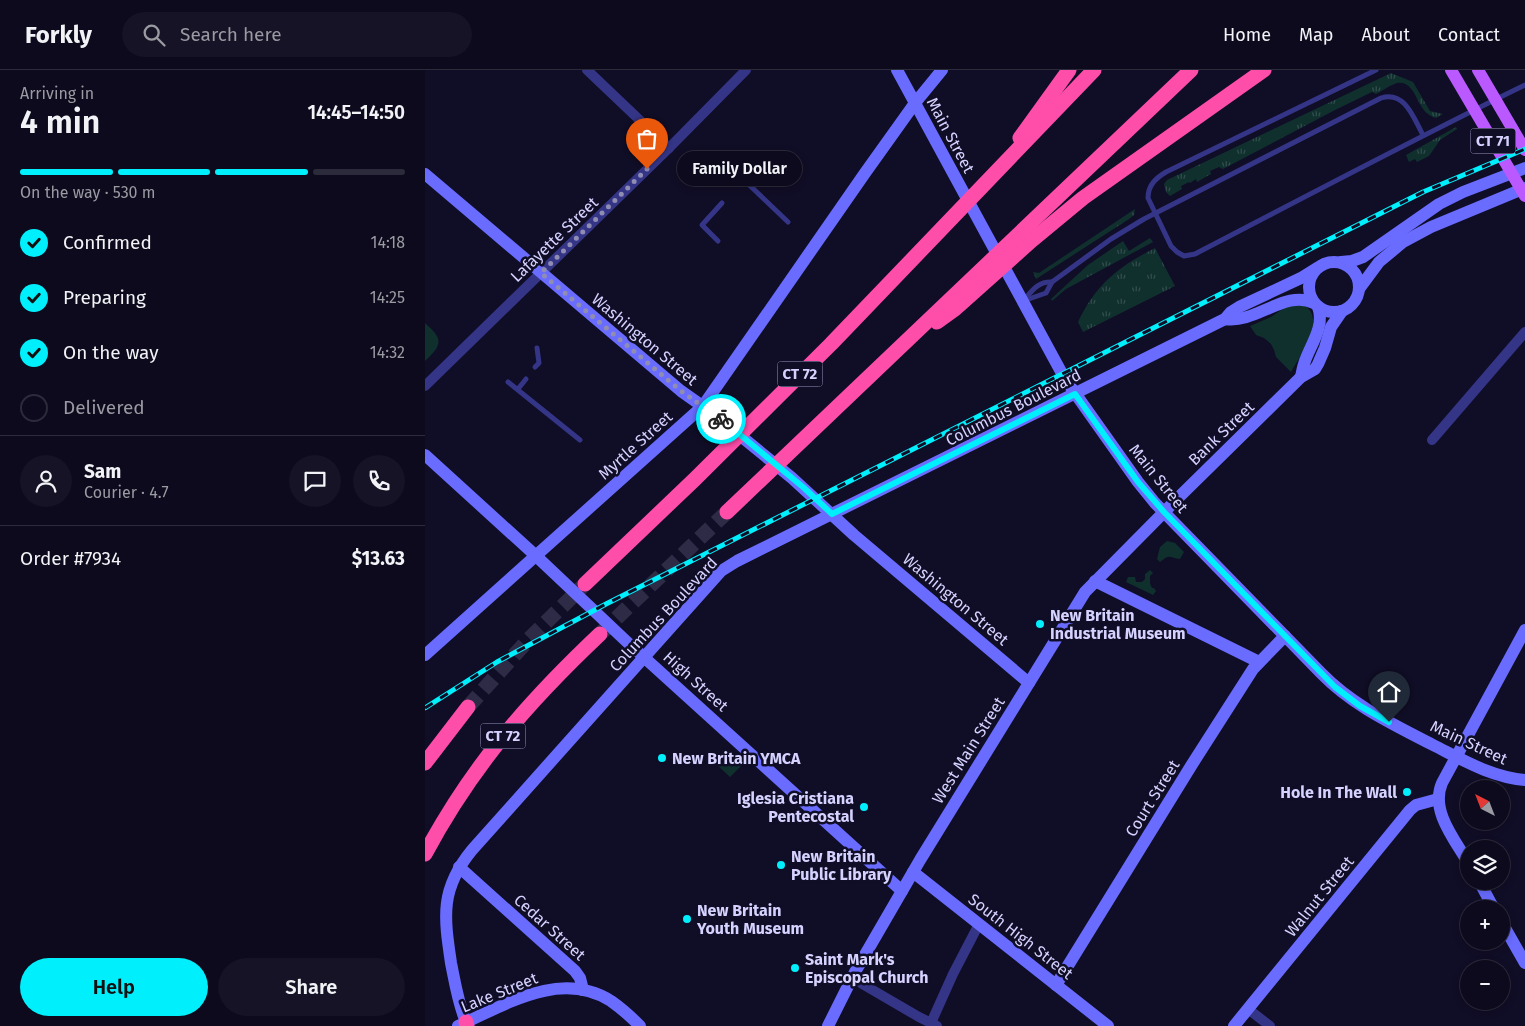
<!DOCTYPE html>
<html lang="en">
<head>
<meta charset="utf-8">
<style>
	:root { --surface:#0c0a1c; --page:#151325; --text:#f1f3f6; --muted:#9a9aa3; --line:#2c2b3b; --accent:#00effd }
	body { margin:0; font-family:"Fira Sans",sans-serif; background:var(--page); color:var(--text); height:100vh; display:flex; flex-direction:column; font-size:19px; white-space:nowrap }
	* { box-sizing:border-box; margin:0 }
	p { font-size:16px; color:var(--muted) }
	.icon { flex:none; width:28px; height:28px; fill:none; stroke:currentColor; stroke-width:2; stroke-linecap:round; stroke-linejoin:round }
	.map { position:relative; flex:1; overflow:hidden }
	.details { display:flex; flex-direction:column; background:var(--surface); width:425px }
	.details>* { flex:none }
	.needle { width:32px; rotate:318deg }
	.controls { position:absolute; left:1035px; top:710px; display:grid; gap:10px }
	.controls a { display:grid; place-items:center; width:50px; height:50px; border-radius:50%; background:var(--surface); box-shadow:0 2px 8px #0003,0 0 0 1px var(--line); font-size:25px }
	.pin { position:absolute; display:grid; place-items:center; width:42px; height:42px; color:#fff; margin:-51px -21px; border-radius:50% 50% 50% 0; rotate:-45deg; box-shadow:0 0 5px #0007 }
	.pin .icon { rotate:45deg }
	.courier { position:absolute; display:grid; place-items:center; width:50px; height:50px; margin:-25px; border:4px solid #00effd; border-radius:50%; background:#fff; color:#222; box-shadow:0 1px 6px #0007 }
	.bubble { position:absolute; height:35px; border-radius:18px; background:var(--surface); box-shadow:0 2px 8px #0003,0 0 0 1px var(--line); font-size:16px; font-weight:600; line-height:35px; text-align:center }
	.headline em { font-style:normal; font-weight:600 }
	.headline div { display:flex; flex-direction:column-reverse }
	.headline { display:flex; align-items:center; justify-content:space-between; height:85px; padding:0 20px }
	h1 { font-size:32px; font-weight:600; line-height:38px }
	.bar { display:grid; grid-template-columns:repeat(4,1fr); gap:8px 5px; align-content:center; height:60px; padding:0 20px }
	.bar i { height:6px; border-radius:4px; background:var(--line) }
	.bar .selected { background:var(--accent) }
	.bar p { grid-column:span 4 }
	.line { display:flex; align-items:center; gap:12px; padding:0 20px; border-top:1px solid var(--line) }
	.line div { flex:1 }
	.round { display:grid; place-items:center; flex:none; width:52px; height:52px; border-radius:26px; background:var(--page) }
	ol { padding:0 20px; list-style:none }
	li { display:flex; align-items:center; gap:15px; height:55px }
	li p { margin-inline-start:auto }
	li .icon { padding:5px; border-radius:50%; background:var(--accent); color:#111; stroke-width:4 }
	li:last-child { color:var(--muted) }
	li i { width:28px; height:28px; border:2px solid var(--line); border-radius:50% }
	.action { display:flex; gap:10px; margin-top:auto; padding:10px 20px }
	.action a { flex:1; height:58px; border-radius:30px; background:var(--accent); color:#111; font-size:20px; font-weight:600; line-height:58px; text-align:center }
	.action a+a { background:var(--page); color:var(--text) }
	header { display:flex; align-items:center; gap:30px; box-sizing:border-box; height:70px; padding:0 25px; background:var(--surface); border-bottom:1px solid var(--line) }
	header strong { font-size:24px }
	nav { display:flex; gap:28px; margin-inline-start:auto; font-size:18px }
	.search { width:350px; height:45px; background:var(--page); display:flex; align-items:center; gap:12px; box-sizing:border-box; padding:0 18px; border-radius:28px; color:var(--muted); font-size:19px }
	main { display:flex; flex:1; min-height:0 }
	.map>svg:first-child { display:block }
</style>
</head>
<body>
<header>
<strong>Forkly</strong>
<div class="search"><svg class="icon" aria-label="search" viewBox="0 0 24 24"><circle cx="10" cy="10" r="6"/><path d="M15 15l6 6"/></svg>Search here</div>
<nav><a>Home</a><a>Map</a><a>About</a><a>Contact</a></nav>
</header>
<main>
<section class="details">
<div class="headline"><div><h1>4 min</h1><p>Arriving in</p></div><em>14:45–14:50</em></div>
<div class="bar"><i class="selected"></i><i class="selected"></i><i class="selected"></i><i></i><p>On the way · 530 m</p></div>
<ol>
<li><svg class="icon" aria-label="check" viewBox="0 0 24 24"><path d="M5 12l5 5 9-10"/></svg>Confirmed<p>14:18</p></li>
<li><svg class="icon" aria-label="check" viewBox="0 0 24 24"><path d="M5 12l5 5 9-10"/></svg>Preparing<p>14:25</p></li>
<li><svg class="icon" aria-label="check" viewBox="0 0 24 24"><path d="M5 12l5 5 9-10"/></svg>On the way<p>14:32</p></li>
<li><i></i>Delivered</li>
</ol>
<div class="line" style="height:90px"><a class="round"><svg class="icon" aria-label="person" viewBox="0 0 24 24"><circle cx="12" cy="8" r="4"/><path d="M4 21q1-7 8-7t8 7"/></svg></a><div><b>Sam</b><p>Courier · 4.7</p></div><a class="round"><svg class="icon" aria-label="chat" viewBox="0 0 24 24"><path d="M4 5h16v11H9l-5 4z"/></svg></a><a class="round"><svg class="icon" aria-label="phone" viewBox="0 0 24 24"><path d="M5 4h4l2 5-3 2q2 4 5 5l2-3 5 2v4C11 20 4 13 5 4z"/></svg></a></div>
<div class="line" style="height:65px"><div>Order #7934</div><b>$13.63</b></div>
<div class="action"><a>Help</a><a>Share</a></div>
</section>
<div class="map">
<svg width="1100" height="956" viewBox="0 0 1100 956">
	<defs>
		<pattern id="grass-tufts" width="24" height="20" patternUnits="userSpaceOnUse" patternTransform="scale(1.25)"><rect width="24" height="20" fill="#10302e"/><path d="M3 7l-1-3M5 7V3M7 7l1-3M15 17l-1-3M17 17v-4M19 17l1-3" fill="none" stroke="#324d4d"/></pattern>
	</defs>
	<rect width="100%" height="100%" fill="#100d26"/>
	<g fill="url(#grass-tufts)">
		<path d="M966,3L988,12L1005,41L1018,44L1011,48C990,43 993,10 972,13C965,15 957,21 951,24L947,22L910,40L798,99L794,97L785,101L786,104L772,112L771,109L765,113L764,112L756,116L757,119L745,126L741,122L739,114L742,110Z"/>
		<polygon points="1031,57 1032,59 1015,70 1004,86 992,92 990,89 984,92 981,85"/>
		<polygon points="710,139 709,145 704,149 611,209 608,202 614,203"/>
		<polygon points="725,168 728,172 641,219 627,231 626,229 663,195 698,171 704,181"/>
		<path d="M730,178L750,216L658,262L653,252C671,214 693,197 730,178Z"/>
	</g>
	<g fill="#10302e">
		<path d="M879,235C902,249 876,285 866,302L851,287L849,280L846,274L839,268L831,265L825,256L846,247L862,236Z"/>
		<path d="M0,253C18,269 18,274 0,291Z"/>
		<path d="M742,471L750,473L759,482L755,489C744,488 746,483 735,492L732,489L735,477Z"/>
		<polygon points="725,500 728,503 725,506 725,513 727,518 729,518 731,521 728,525 701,512 703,507 710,507 711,512 717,512 720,509 720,504"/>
		<polygon points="303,680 317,692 317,695 305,707 291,694"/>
	</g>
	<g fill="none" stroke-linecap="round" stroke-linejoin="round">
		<g stroke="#2e2b47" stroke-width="15" stroke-dasharray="15 8" stroke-linecap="butt">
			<polyline points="175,564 302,442"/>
			<polyline points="43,637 103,570 160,514"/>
		</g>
		<g stroke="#353588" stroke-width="5">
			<path d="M951,0L741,102C731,108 723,115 723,128L746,176L752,182L759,186L770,184C880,127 989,69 1100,15"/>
			<polyline points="318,109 363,152"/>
			<polyline points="293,171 277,155 297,133"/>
			<path d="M598,231L621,223L627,212L686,169L719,149L956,28C980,20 989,49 998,65"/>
			<path d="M598,231C607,221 613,211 627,212"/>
			<polyline points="110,297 114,293 112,278"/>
			<polyline points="83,312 155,370"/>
			<polyline points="93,319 101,309"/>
		</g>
		<g stroke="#353588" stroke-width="10">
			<polyline points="162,0 244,78"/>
			<polyline points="0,316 244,78 321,0"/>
			<polyline points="1007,370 1100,262"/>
			<polyline points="427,908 494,947 512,956"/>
			<polyline points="823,939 845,956"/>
			<polyline points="506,953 528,904 554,854"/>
		</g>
		<g stroke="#696cff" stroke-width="12">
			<path d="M472,0L640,309L713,412L730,433L896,603C928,636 968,654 1008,675C1038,690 1066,707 1100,710"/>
			<polyline points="0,104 256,321 290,345 367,408 429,465 604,613"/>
			<circle cx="909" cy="217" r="25"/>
			<polyline points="916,192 927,191 938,187 1014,134 1038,122 1100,98"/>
			<polyline points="934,219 954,192 978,172 1006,157 1100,118"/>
			<path d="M800,249C831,254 860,219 889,233"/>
			<path d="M876,307C877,302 878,296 880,291C886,274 900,256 893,237"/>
			<polyline points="0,385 110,485 201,571 477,821"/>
			<polyline points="670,511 834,592"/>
			<polyline points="0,585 278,336 440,103 490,33 517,0"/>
			<path d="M1044,794C1030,770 1005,741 1017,713L1100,560"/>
			<polyline points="34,797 150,901 155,908 158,920"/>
			<polyline points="488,802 683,956"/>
			<polyline points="1054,811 1069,839"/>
			<polyline points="1076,851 1100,893"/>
			<polyline points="631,915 766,696 828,599 860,566"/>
			<path d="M41,952C33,933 30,913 26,893C19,846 15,819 47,780L296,501L312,491L800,249L806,242L814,237L876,208L892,198"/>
			<path d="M33,956C80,935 135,899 186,931C196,938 206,947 215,956"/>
			<polyline points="403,956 430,902 495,790 660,522 754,427 876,307 890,299 893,294 900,278 906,257 917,241"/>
			<polyline points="809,956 985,740 991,735 1013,729"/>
		</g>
		<g stroke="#b959ff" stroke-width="12">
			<polyline points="1026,0 1100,126"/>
			<polyline points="1053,0 1100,80"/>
		</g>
		<g stroke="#ff4daa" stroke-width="15">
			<polyline points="595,68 644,0"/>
			<polyline points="512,252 530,239 606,171 658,128 839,0"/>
			<polyline points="302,442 766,0"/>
			<polyline points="160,514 270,409 406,274 669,0"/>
			<polyline points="0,693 43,637"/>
			<path d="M0,784C47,696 103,632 175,564"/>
			<polyline points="41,952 42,956"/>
		</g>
		<g stroke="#00effd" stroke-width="5">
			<polyline id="rail" points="0,638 72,592 181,534 998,122 1100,79"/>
		</g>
		<use href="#rail" stroke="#100d26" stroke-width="3" stroke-dasharray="9" stroke-linecap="butt"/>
	</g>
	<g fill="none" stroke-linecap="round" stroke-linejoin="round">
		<polyline stroke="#908db3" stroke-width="5" stroke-dasharray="0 9" points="222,99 116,203 256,321 296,349"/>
		<polyline stroke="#00effd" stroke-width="6" points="296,349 378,417 407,444 650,324 713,412 739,442 910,617 935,636 964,652"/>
	</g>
	<g fill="#00effd" stroke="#100d26" stroke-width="2">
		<circle cx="615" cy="554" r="5"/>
		<circle cx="237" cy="688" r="5"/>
		<circle cx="982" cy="722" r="5"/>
		<circle cx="439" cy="737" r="5"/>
		<circle cx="356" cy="795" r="5"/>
		<circle cx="262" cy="849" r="5"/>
		<circle cx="370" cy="898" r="5"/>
	</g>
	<g text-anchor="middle" stroke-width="5" stroke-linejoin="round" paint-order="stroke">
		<g fill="#100d26" stroke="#9a97be" stroke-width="1">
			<rect x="1045.5" y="58.5" width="45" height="25" rx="4"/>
			<rect x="352.5" y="291.5" width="45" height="25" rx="4"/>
			<rect x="55.5" y="653.5" width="45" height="25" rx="4"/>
		</g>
		<g font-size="15" font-weight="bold" fill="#d5d2ff">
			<text x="1068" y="76">CT 71</text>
			<text x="375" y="309">CT 72</text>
			<text x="78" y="671">CT 72</text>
		</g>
		<g font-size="16" fill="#d5d2ff" stroke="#100d26">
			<text transform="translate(526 65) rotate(62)" y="6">Main Street</text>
			<text transform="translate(129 169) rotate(-44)" y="6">Lafayette Street</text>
			<text transform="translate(220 269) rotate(40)" y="6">Washington Street</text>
			<text transform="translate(588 337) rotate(-27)" y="6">Columbus Boulevard</text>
			<text transform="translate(796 363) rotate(-44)" y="6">Bank Street</text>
			<text transform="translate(210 375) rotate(-42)" y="6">Myrtle Street</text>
			<text transform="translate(734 408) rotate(51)" y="6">Main Street</text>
			<text transform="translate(531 529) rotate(40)" y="6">Washington Street</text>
			<text transform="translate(238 544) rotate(-47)" y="6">Columbus Boulevard</text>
			<text transform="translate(271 611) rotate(42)" y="6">High Street</text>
			<text transform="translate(1044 672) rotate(25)" y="6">Main Street</text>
			<text transform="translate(543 680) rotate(-58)" y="6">West Main Street</text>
			<text transform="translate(727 728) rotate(-58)" y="6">Court Street</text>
			<text transform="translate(894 826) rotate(-51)" y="6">Walnut Street</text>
			<text transform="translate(125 857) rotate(42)" y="6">Cedar Street</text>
			<text transform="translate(596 866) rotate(38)" y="6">South High Street</text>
			<text transform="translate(74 922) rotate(-22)" y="6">Lake Street</text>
		</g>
		<g font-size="16" font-weight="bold" fill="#d5d2ff" stroke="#100d26" text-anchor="start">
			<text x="625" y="551">New Britain<tspan x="625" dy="18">Industrial Museum</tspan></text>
			<text x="247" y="694">New Britain YMCA</text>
			<text x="972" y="728" text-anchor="end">Hole In The Wall</text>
			<text x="429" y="734" text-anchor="end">Iglesia Cristiana<tspan x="429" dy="18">Pentecostal</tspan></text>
			<text x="366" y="792">New Britain<tspan x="366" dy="18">Public Library</tspan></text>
			<text x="272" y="846">New Britain<tspan x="272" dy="18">Youth Museum</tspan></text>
			<text x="380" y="895">Saint Mark's<tspan x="380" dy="18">Episcopal Church</tspan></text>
		</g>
	</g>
</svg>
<div class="controls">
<a><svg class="needle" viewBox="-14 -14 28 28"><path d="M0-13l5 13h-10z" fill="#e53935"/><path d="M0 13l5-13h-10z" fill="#9a9aa3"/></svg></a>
<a><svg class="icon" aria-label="layers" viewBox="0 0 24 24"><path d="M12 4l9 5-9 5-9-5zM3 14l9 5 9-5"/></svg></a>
<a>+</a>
<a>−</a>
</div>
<div class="pin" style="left:222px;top:99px;background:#ea580c"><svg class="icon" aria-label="bag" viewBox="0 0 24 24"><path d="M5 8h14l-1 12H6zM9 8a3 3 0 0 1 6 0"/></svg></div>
<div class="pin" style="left:964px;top:652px;background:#1f2937"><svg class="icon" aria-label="home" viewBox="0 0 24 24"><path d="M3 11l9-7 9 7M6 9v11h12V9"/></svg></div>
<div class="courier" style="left:296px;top:349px"><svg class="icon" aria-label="bike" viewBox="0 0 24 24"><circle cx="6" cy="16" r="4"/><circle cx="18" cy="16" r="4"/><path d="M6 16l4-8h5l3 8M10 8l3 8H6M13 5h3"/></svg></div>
<div class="bubble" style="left:252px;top:81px;width:125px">Family Dollar</div>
</div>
</main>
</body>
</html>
